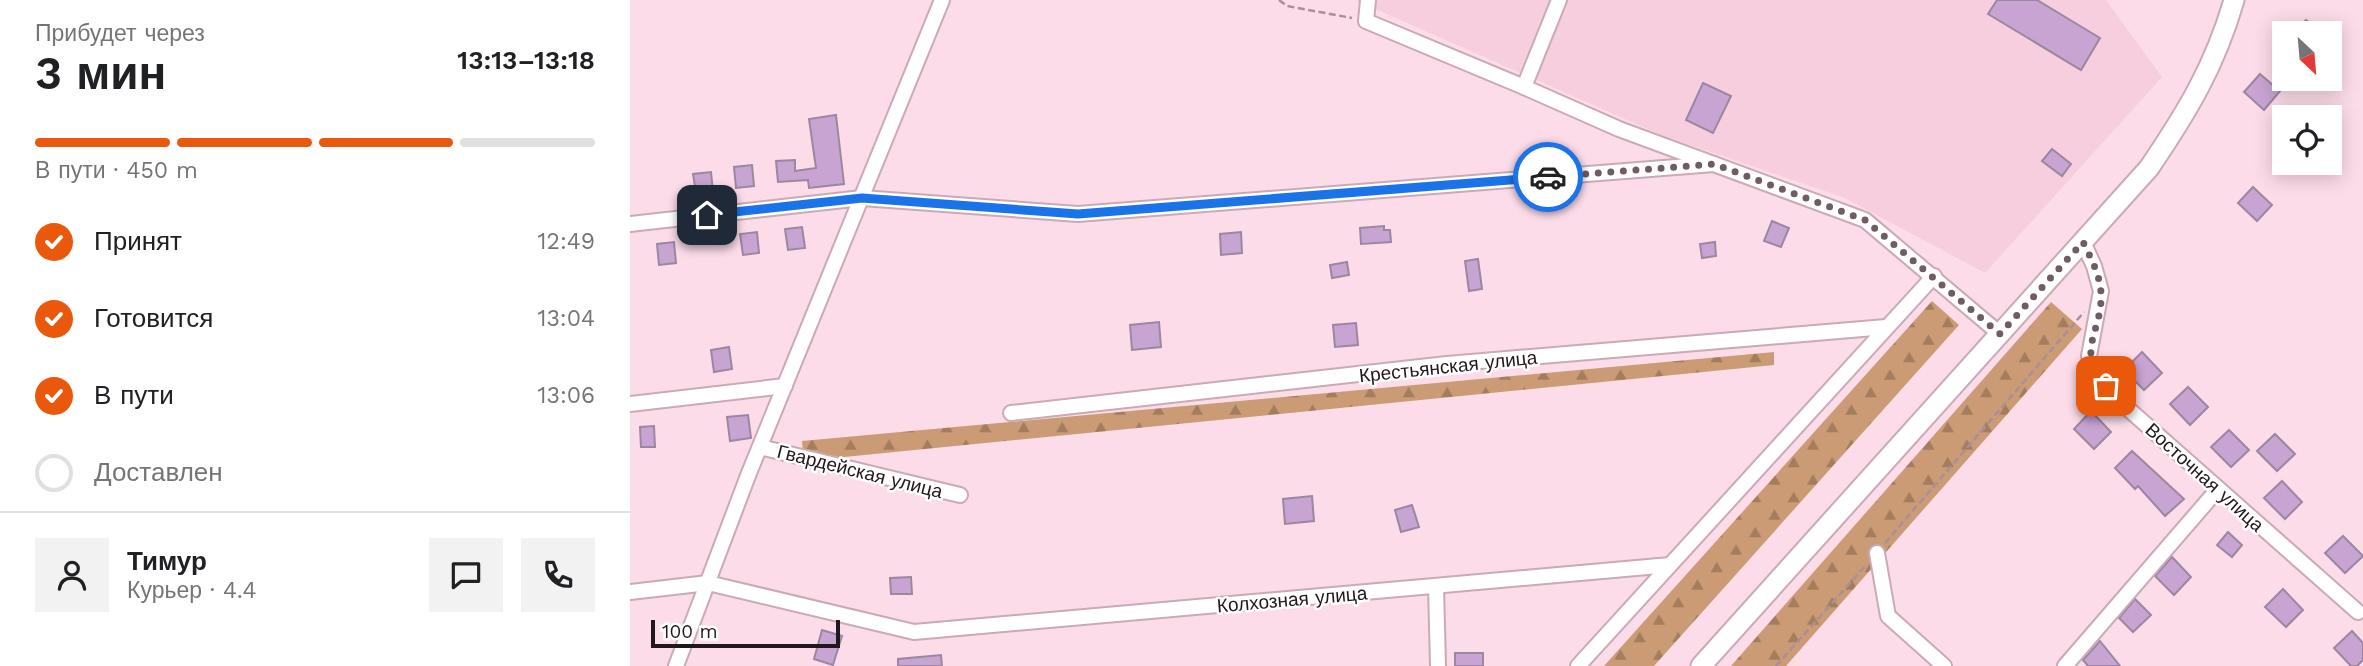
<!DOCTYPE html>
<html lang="ru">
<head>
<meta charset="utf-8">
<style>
	:root { --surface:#fff; --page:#f2f2f2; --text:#202124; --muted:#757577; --line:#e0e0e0; --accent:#ea580c }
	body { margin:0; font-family:"Work Sans",sans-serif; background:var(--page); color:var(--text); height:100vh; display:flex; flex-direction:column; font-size:26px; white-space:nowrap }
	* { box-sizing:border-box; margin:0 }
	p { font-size:23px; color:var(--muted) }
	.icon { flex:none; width:38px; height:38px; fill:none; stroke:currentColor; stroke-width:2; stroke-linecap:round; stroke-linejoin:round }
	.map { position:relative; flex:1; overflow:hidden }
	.drawer { display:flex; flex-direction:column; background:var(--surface); width:630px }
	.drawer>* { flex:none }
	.needle { width:46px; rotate:154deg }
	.buttons { position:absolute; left:1642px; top:21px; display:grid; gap:14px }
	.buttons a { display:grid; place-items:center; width:70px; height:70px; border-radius:0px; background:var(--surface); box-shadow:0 4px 18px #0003; font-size:35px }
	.scale { position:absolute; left:21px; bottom:18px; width:189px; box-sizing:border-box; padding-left:7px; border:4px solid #22171c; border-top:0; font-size:19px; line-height:24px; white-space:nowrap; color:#22171c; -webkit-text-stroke:5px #fff; paint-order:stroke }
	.pin { position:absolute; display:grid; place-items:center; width:60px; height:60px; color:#fff; margin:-30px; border-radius:14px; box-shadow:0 4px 10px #0006 }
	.courier { position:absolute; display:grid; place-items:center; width:70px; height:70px; margin:-35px; border:5px solid #1a73e8; border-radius:50%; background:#fff; color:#222; box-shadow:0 2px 9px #0007 }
	.head em { font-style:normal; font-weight:600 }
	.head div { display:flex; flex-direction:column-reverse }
	.head { display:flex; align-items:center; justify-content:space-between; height:119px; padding:0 35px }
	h1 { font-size:46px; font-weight:600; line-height:52px }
	.bar { display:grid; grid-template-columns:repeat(4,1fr); gap:10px 7px; align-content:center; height:84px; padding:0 35px }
	.bar i { height:9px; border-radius:5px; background:var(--line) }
	.bar .active { background:var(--accent) }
	.bar p { grid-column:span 4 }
	.line { display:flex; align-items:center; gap:18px; padding:0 35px; border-top:2px solid var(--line) }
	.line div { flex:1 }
	.round { display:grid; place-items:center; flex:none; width:74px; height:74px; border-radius:0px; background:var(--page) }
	ol { padding:0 35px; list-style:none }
	li { display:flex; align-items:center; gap:21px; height:77px }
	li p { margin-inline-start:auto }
	li .icon { padding:7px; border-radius:50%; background:var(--accent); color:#fff; stroke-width:4 }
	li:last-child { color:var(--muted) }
	li i { width:38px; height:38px; border:4px solid var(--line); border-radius:50% }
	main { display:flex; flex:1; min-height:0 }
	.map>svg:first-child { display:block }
</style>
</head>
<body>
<main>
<section class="drawer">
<div class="head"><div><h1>3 мин</h1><p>Прибудет через</p></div><em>13:13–13:18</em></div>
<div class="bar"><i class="active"></i><i class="active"></i><i class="active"></i><i></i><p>В пути · 450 m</p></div>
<ol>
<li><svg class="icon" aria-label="check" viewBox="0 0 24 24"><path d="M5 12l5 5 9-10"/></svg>Принят<p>12:49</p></li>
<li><svg class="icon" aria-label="check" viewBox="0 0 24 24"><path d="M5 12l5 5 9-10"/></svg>Готовится<p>13:04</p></li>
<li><svg class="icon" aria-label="check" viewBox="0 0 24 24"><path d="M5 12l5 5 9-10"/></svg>В пути<p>13:06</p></li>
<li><i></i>Доставлен</li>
</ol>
<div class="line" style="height:126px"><a class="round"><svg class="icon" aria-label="person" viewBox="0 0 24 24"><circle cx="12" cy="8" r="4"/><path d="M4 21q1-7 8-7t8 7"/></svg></a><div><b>Тимур</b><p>Курьер · 4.4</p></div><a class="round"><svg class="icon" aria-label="chat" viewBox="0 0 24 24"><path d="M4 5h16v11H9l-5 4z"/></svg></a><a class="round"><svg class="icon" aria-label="phone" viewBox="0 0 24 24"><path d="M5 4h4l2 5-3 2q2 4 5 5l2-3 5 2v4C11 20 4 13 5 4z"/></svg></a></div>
</section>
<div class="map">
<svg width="1733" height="666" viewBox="0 0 1733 666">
	<defs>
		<pattern id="forest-firs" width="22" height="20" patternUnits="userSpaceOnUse" patternTransform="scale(1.75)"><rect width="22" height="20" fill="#ca9b74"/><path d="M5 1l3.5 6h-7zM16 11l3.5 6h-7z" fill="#a47d5e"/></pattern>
	</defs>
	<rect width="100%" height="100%" fill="#fddce9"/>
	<polygon fill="#f6cede" points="725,0 1476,0 1532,77 1355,273 1215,198 1031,135"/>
	<g fill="url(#forest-firs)">
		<polygon points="1302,301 1329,325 1024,666 974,666"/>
		<polygon points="1421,302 1452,329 1156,666 1101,666"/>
		<polygon points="1144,352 1144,365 174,461 172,441"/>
	</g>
	<g fill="#c8a4d3" stroke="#9a88a0" stroke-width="2">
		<polygon points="1367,0 1407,0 1470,38 1451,70 1358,14"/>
		<polygon points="1676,20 1694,33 1666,33"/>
		<polygon points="1630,74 1650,91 1634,110 1614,92"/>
		<polygon points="1073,83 1101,96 1083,133 1056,120"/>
		<polygon points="206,115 214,184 179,188 178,180 148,182 146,161 165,160 165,171 186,168 179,119"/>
		<polygon points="1422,149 1441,164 1432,176 1412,161"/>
		<polygon points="122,165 124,186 106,188 104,167"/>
		<polygon points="81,172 83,191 66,193 63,174"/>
		<polygon points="1623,187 1642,205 1627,221 1608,203"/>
		<polygon points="1142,221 1159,228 1151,247 1134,241"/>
		<polygon points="754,226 754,230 760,230 761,242 731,244 730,228"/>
		<polygon points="172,227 175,248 158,250 155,229"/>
		<polygon points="127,232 129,253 113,255 110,234"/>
		<polygon points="611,232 612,253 591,255 590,234"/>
		<polygon points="44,242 46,263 29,265 27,244"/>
		<polygon points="1085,242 1086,256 1072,258 1070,244"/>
		<polygon points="848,259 852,289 839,291 835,261"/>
		<polygon points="717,262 719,275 702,278 700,265"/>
		<polygon points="529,322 531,347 502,350 500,325"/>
		<polygon points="726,323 728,345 705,347 703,325"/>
		<polygon points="99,347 102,369 84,372 81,350"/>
		<polygon points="1512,352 1532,373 1514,390 1494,370"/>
		<polygon points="1558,387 1578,407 1560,425 1540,404"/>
		<polygon points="1461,411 1481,432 1464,449 1444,429"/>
		<polygon points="118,415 121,438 100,441 97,417"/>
		<polygon points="24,426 25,447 11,447 10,427"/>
		<polygon points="1599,430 1619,450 1601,467 1581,447"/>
		<polygon points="1645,434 1665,454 1647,471 1627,451"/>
		<polygon points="1502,451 1554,499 1535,516 1508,486 1505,489 1485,468"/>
		<polygon points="1652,481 1672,502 1655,519 1634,498"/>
		<polygon points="682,496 684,521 655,524 653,499"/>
		<polygon points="782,505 789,527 771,532 765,510"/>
		<polygon points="1598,532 1612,545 1602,557 1587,545"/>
		<polygon points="1713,536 1733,556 1715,573 1695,553"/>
		<polygon points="1542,557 1561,577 1544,595 1525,576"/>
		<polygon points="281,577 282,594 261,594 260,578"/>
		<polygon points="1653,589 1673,610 1656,627 1635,607"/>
		<polygon points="1505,599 1521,615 1503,632 1489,618"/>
		<polygon points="192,630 212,636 203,665 184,659"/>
		<polygon points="1722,631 1733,643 1733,660 1727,666 1721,666 1704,648"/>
		<polygon points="1470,641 1490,666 1458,666 1453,660"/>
		<rect x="825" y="653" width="28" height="13"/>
		<polygon points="311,655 312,666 268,666 268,659"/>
	</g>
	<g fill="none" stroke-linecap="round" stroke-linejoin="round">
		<g stroke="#c9aab6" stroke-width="18">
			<g id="street">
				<polyline points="738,0 736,21 894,87"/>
				<polyline points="929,0 894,87 989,129 1235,220 1370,334"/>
				<polyline points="0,224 232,198 448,214 1084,164"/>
				<polyline points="1453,242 1464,266 1471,291 1459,356 1464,373 1487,399 1728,612"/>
				<polyline points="0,404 155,386"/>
				<polyline points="381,413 817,364 1256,327"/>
				<polyline points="130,447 330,495"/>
				<polyline points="1247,553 1258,616 1314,666"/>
				<polyline points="806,586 808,666"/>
				<polyline points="0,592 78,583 284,632 1040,565"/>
				<polyline points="46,666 119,473 312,0"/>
				<polyline points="948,666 1304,276"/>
				<polyline points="1435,666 1588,489"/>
			</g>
		</g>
		<g stroke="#c9aab6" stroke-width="23">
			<path id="secondary" d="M1071,666L1519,168C1557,112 1585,66 1604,0"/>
		</g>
		<g stroke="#a88f99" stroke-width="2.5" stroke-dasharray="7 3.5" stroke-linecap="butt">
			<polyline points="649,0 657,6 722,18"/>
			<polyline points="1255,543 1454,312"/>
			<polyline points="1146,666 1237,564"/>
		</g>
		<use href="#street" stroke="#fff" stroke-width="14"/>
		<use href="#secondary" stroke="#fff" stroke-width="19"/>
	</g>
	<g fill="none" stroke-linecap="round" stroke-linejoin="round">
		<path stroke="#6f5c64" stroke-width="7" stroke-dasharray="0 12.6" d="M918,177L1084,164L1235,220L1370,334L1453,242C1461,258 1470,275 1471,293C1473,332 1444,350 1476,386"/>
		<polyline stroke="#1a73e8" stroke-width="9" points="77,215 232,198 448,214 918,177"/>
	</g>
	<g text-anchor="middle" stroke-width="5" stroke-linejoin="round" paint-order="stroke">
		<g font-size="19" fill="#22171c" stroke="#fff">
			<text transform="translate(818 366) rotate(-6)" y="7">Крестьянская улица</text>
			<text transform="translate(230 471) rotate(14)" y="7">Гвардейская улица</text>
			<text transform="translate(1575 477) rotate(42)" y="7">Восточная улица</text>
			<text transform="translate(662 599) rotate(-5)" y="7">Колхозная улица</text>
		</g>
	</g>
</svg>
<div class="buttons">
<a><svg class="needle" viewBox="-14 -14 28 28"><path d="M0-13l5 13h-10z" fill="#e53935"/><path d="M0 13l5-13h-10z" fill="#757577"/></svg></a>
<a><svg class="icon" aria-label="locate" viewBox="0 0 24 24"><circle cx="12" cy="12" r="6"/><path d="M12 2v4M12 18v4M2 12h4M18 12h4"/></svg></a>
</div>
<div class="scale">100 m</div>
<div class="pin" style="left:1476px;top:386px;background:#ea580c"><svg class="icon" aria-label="bag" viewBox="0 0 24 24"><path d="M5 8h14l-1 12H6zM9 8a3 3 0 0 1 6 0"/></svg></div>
<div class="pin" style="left:77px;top:215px;background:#1f2937"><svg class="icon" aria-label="home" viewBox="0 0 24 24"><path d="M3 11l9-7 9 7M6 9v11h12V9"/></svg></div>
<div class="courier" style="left:918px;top:177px"><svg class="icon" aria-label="car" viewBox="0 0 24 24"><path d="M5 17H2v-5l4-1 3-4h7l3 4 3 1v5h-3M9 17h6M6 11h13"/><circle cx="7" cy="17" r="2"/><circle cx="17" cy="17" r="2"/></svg></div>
</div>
</main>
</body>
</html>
